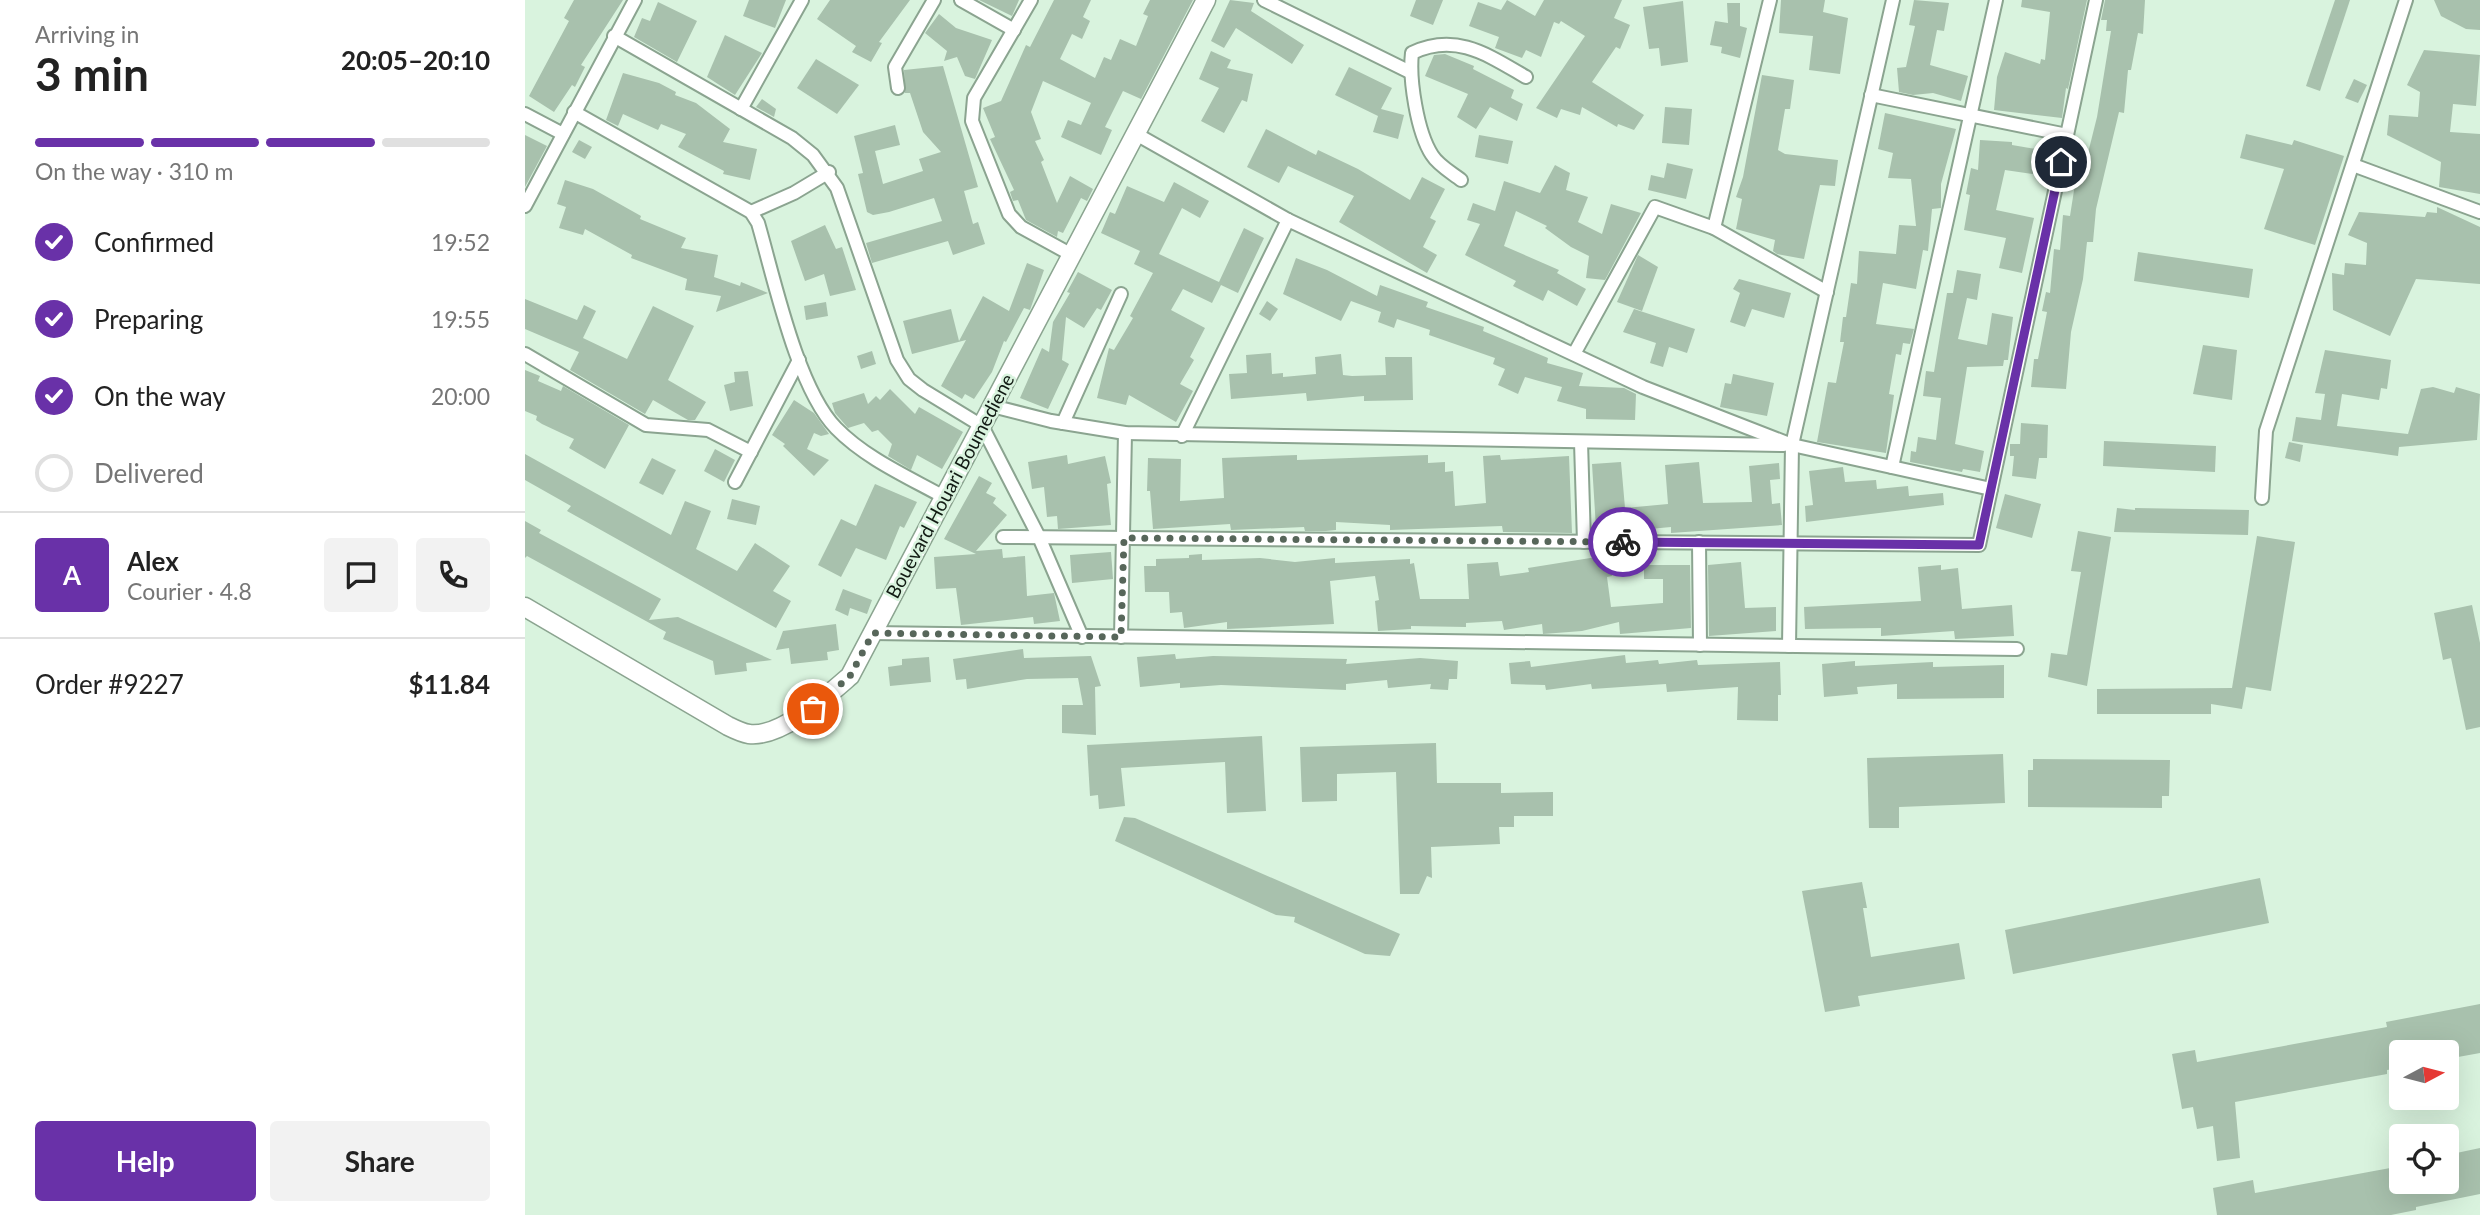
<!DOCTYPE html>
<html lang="en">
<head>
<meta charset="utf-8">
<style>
	:root { --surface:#fff; --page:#f2f2f2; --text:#222; --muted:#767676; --line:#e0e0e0; --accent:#6931a8 }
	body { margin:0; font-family:Lato,sans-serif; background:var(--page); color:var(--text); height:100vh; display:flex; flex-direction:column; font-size:26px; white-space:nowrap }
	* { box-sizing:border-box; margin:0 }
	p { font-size:23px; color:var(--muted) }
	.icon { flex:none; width:38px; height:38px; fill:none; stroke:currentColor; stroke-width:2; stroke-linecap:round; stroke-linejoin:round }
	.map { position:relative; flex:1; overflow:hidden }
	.drawer { display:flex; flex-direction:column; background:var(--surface); width:525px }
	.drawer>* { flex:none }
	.needle { width:46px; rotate:83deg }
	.tools { position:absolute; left:1864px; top:1040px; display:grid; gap:14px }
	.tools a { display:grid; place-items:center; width:70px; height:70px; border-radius:7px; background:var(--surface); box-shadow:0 7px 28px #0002; font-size:35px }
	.pin { position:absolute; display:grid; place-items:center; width:60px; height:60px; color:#fff; margin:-30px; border:4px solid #fff; border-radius:50%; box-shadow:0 2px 7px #0007 }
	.courier { position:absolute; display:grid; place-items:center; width:70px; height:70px; margin:-35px; border:5px solid #6931a8; border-radius:50%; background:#fff; color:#222; box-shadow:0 2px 9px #0007 }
	.head em { font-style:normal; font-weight:700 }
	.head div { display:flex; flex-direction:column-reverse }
	.head { display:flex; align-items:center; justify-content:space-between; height:119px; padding:0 35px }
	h1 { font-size:46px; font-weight:700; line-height:52px }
	.bar { display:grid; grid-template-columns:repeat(4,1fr); gap:10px 7px; align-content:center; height:84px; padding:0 35px }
	.bar i { height:9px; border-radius:5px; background:var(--line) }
	.bar .current { background:var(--accent) }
	.bar p { grid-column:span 4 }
	.line { display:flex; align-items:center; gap:18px; padding:0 35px; border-top:2px solid var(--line) }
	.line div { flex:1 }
	.round { display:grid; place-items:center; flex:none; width:74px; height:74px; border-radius:7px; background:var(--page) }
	ol { padding:0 35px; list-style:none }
	li { display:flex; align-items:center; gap:21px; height:77px }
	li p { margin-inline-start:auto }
	li .icon { padding:7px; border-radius:50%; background:var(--accent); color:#fff; stroke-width:4 }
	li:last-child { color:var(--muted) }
	li i { width:38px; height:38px; border:4px solid var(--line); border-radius:50% }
	.cta { display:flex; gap:14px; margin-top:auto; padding:14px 35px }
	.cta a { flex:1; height:80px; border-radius:7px; background:var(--accent); color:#fff; font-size:28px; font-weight:700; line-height:80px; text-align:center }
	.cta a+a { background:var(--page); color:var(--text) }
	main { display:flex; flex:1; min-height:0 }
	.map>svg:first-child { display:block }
</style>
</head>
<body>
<main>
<section class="drawer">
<div class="head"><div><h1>3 min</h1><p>Arriving in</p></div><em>20:05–20:10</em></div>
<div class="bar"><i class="current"></i><i class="current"></i><i class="current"></i><i></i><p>On the way · 310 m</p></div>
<ol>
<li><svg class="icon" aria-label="check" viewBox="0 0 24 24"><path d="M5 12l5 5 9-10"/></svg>Confirmed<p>19:52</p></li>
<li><svg class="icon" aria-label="check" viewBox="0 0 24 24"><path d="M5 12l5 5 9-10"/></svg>Preparing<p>19:55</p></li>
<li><svg class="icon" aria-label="check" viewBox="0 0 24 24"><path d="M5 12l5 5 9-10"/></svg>On the way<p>20:00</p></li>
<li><i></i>Delivered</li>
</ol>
<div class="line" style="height:126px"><b class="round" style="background:var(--accent);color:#fff">A</b><div><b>Alex</b><p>Courier · 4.8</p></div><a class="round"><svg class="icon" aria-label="chat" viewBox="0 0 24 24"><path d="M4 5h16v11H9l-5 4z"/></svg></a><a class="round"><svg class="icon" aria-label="phone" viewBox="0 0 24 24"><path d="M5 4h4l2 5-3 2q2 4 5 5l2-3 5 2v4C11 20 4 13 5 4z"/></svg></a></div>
<div class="line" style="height:91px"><div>Order #9227</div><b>$11.84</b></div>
<div class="cta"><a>Help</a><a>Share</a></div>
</section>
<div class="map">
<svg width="1955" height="1215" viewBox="0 0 1955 1215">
	<rect width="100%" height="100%" fill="#d9f3de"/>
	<g fill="#a8c1ad">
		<polygon points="49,0 98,0 56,65 60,67 50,87 47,85 29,112 4,96 44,21 39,18"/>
		<polygon points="224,0 261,0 250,28 218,16"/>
		<polygon points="305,0 385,0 354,42 357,43 346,62 327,52 331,46 292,19"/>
		<polygon points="454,0 494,0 487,16"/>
		<polygon points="529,0 566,0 558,17 565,21 557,39 547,34 535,59 570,78 579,57 586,60 595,39 611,46 623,16 618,14 625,0 668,0 616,99 598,91 580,127 587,130 576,155 536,137 543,120 556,125 566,103 518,81 506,112 516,139 510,141 519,160 516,162 532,203 545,176 568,189 562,201 556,198 538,233 533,231 532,237 501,220 493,200 488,201 485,192 489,190 465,139 470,137 458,108 476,101 501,45 505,47"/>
		<polygon points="705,0 729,3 726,11 779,45 767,64 711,28 699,48 686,41"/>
		<polygon points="891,0 918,0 908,25 885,16"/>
		<polygon points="982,0 1010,16 1019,0 1097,0 1089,18 1105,25 1095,49 1091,47 1067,82 1119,115 1109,130 1093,124 1092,127 1057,107 1055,115 1036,109 1032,118 1011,108 1060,36 1036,21 1034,24 1029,22 1016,57 1001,50 997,58 970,48 974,37 944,26 953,2 976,10"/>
		<polygon points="1256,0 1300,0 1298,12 1323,18 1315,74 1284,70 1288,36 1254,33"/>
		<polygon points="1389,0 1424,3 1419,31 1412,30 1405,65 1443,76 1436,101 1408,93 1388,95 1374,92 1372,68 1381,67 1390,26 1384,25"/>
		<polygon points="1497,0 1562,0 1543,89 1541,88 1537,118 1469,110 1472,77 1480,52 1515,64 1516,59 1520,60 1525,12 1496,7"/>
		<polygon points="1580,0 1620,0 1618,34 1613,33 1606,70 1603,70 1599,113 1594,112 1571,209 1568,242 1562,242 1558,279 1546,332 1541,389 1506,387 1509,359 1513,359 1522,312 1517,311 1521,292 1525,293 1529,249 1535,250 1538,215 1545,216 1555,152 1563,153 1572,117 1586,31 1581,31 1582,20 1576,20"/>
		<polygon points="1810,0 1825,0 1795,91 1781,86"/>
		<polygon points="1909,0 1955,0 1955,30 1941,29 1916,16"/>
		<polygon points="1158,1 1163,62 1136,66 1134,48 1124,49 1118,7"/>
		<polygon points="133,2 172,21 152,62 109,37 117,18 125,21"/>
		<polygon points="1202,3 1215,3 1215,26 1222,28 1215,58 1196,53 1197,47 1185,45 1190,21 1203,23"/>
		<polygon points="414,14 431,28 467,40 450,79 440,76 432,57 419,61 422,51 400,33"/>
		<polygon points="200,35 237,53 210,95 182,77"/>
		<polygon points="1899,50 1955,55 1951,106 1928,104 1925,132 1955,134 1955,194 1914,187 1916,162 1862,135 1864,115 1893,117 1895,92 1882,85"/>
		<polygon points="686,51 706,60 702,68 728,74 722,102 717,100 699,133 676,121 694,88 674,79"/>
		<polygon points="920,54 949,66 948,69 989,90 986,98 998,104 992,121 965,107 951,129 932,117 943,94 900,76 909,55"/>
		<polygon points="291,59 334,85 312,114 272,88"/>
		<polygon points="418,66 453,187 439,191 448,224 453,222 460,244 428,255 423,241 347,263 341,243 417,221 409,198 364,212 348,215 342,212 333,174 338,173 329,136 370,125 375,145 350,151 358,184 398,171 394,159 416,152 398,132 385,93 380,93 379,70"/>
		<polygon points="824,67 867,88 856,109 879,115 873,139 848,132 853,116 810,95"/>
		<polygon points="98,73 134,83 151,92 150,95 171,103 205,129 198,142 232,149 225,180 198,174 199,171 153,147 161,134 136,124 133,130 98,114 93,126 81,120"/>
		<polygon points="1237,75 1269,80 1265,109 1260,109 1253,150 1260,154 1313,160 1310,186 1295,185 1279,259 1252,254 1248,251 1250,240 1211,229 1217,199 1211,197 1218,177"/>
		<polygon points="1829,79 1842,85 1833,103 1820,98"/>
		<polygon points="237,99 251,109 249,117 231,107"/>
		<polygon points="1140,107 1167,109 1164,145 1137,143"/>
		<polygon points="1360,113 1431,129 1416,184 1416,208 1407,209 1403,251 1398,250 1391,289 1358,283 1351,324 1389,329 1385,344 1378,343 1376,355 1371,354 1364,394 1369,395 1361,453 1292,442 1303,382 1311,383 1319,342 1315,342 1318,317 1321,317 1326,283 1332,284 1334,251 1371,254 1374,225 1391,226 1386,179 1363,178 1368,153 1353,149"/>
		<polygon points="741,129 791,155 793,150 833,169 885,200 897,177 920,189 905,218 911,221 898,247 912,255 902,273 814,222 829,196 763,166 754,183 722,167"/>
		<polygon points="1721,134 1767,145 1769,140 1819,156 1790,245 1739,229 1759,169 1715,158"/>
		<polygon points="0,135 22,146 0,187"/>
		<polygon points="954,135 988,141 983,164 950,157"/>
		<polygon points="54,140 67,147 60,159 47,152"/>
		<polygon points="1455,140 1487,142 1487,145 1517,150 1514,175 1480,170 1471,210 1509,218 1497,273 1474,268 1481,238 1439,230 1445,195 1441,194 1446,168 1453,170"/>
		<polygon points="1142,163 1168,169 1161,199 1123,190 1126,175 1139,178"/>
		<polygon points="1030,165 1045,173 1041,190 1063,197 1053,222 1077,234 1086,204 1116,213 1080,280 1061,278 1064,256 1046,247 1020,228 1022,226 991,211 979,246 1034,270 1032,273 1061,289 1052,306 1023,290 1018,301 988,286 991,281 940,255 955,224 942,220 948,203 970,211 979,181 1015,193"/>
		<polygon points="40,180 68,189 116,216 115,219 161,238 156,248 193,255 189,277 215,286 216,282 243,293 191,312 196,296 160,290 162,279 106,258 107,255 60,229 58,235 34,228 41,207 32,204"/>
		<polygon points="649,182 684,201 675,218 657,208 634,254 694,282 719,228 739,238 713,293 696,285 687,303 658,289 646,310 680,328 665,357 669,360 655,384 668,391 651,422 604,395 601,405 572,398 584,348 589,350 608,318 605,316 628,273 609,264 615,251 576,233 585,212 590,214 602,186 639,202"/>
		<polygon points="1912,207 1955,227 1955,284 1891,279 1865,336 1808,310 1807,273 1819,275 1820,263 1841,265 1842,243 1823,235 1834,212 1900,217 1902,212 1912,213"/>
		<polygon points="300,225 311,249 317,247 331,290 305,296 299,274 280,281 266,241"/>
		<polygon points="1613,252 1728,269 1724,298 1609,281"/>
		<polygon points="1113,255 1133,267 1117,311 1092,302"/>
		<polygon points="771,258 802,270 852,296 855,285 903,302 901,307 959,327 958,331 1023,358 1022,363 1058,373 1054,386 1099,388 1111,394 1110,420 1061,419 1061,409 1032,401 1037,387 1014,381 1000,377 993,394 973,385 980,369 968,364 970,358 904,335 905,330 872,319 869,328 853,322 856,312 826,301 816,321 758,294"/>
		<polygon points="502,263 519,270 505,310 499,308 481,342 479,341 467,372 449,399 440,394 437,399 416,386 441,340 387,354 378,321 426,309 434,341 458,296 484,311"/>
		<polygon points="1432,270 1456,274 1452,300 1442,298 1433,339 1462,345 1467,313 1488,317 1483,360 1479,360 1478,366 1442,367 1430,444 1459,451 1455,472 1438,469 1437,472 1385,462 1386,451 1391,452 1393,437 1411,440 1416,398 1398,396 1401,371 1409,372 1422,293 1428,293"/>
		<polygon points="553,272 587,290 576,310 572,308 559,328 541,317 537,360 544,364 523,409 495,398 517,348 524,352 528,322 545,293 542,292"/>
		<polygon points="1214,279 1266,293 1259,318 1227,309 1220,327 1205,322 1215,293 1208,289"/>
		<polygon points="0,299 52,320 59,305 71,311 58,338 102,359 128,306 169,326 143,380 181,402 170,420 163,420 128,400 120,414 45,370 54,352 0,329"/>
		<polygon points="742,301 753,309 745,321 734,314"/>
		<polygon points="301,302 303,316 281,320 279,306"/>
		<polygon points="1109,309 1170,329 1162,353 1144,347 1138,367 1125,363 1131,343 1098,332"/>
		<polygon points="1678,345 1712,350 1707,400 1668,394"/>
		<polygon points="1800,350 1866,360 1862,389 1856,388 1854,400 1817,394 1812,426 1883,434 1896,389 1908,387 1929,393 1931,387 1955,394 1952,440 1874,447 1873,456 1767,441 1771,417 1796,420 1800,394 1790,393"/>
		<polygon points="347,351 351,364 336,369 332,356"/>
		<polygon points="746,353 747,374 758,373 758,377 791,374 790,357 816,354 818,375 827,376 861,375 860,357 887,357 888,400 839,401 839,396 782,401 781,393 706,399 704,374 722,373 721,355"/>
		<polygon points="0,370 15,376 13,381 36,391 38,386 104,425 80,469 44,448 49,439 17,424 11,420 12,416 0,411"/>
		<polygon points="223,371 228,406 205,411 199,385 210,382 209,372"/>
		<polygon points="1208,374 1249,383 1242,416 1195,407 1200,383 1206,384"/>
		<polygon points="365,389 390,414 394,407 438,432 417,469 392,455 386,470 363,456 367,444 353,430 347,432 339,423 323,428 310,413 307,403 339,393 343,404 351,396 355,400"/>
		<polygon points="269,400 289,413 304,434 296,436 289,433 282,449 304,460 289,476 258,446 260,444 247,435"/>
		<polygon points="1496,423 1523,425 1522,458 1514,458 1511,479 1487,476 1489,456 1485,456 1485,444 1495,444"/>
		<polygon points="1579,441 1691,446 1690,472 1578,466"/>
		<polygon points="1764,442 1778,445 1775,462 1760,458"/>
		<polygon points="190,449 210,460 199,482 179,471"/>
		<polygon points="0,454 146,535 160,501 186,511 171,549 212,571 230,543 265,566 248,591 266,601 251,628 42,511 46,506 0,480"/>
		<polygon points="542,455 543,464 580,456 586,483 582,484 586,525 533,529 532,516 522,517 519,487 507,489 503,462"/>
		<polygon points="772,455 772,460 903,455 903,463 920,462 920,472 928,471 930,506 961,503 958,456 975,455 976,460 1044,456 1047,533 978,532 977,526 865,530 865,525 811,522 811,530 801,531 780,531 779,527 706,530 705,524 628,529 625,491 622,491 623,458 656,459 655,501 699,498 697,458"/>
		<polygon points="127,458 151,470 138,495 114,483"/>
		<polygon points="1096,462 1100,508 1143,504 1140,465 1174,462 1178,503 1227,502 1224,466 1254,463 1255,479 1245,480 1247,504 1255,503 1257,525 1146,533 1146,527 1082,533 1082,528 1071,528 1067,464"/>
		<polygon points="1318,467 1320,482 1351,480 1352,489 1383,486 1384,496 1418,493 1419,505 1281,522 1280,506 1288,505 1284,471"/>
		<polygon points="454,476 467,483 461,493 471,498 468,503 482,515 451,551 477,549 478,558 500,556 502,596 529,593 535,621 509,624 508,617 436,625 431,588 411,589 409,557 451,554 419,539"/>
		<polygon points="350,484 392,502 379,528 375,526 361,560 331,548 316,577 293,565 316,519 331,526"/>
		<polygon points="1480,494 1516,504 1507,538 1471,528"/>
		<polygon points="207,499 235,506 231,525 202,519"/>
		<polygon points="1592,508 1610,510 1610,508 1724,510 1723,535 1589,532"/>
		<polygon points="0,521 16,530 14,533 136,599 124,620 153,617 247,660 221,663 222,671 190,675 188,661 138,639 141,632 2,556 0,558"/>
		<polygon points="1553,531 1586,537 1562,686 1523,677 1526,653 1542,655 1556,572 1546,571"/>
		<polygon points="1732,536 1770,542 1746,691 1721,687 1717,709 1686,704 1686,714 1572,714 1572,689 1707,688"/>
		<polygon points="586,552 588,579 547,583 545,555"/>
		<polygon points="677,554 677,560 735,558 770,562 810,558 810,563 885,559 885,564 889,563 895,599 944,599 942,564 973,562 975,576 1004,572 1003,568 1084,555 1087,576 1082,577 1086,607 1138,603 1138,579 1119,579 1119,565 1165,565 1166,628 1095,634 1094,622 1057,631 1018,634 1017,624 979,630 977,621 941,623 941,627 886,626 886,629 853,631 850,601 854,600 850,576 805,581 809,624 702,629 702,622 659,628 657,612 645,613 644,592 620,592 619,566 631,566 631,559 664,558 664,555"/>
		<polygon points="1216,562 1220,608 1251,607 1251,631 1184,636 1183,565"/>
		<polygon points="1416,565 1416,570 1433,568 1437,609 1487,605 1489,636 1430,639 1429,631 1356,636 1356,628 1280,629 1279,607 1396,601 1393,567"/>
		<polygon points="318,589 347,600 342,614 325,608 323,616 310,610"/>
		<polygon points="1947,605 1955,643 1955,727 1941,730 1926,658 1918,660 1909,613"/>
		<polygon points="311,624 314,650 302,652 303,660 266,664 264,648 251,650 258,631"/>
		<polygon points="498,649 499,658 566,656 576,686 570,687 571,735 537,733 537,705 558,705 553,678 502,679 442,689 441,679 431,680 428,659"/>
		<polygon points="650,654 651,659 688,656 822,659 821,664 895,658 933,661 932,679 924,679 923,690 905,689 906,684 863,688 862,680 821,684 821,690 696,685 655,688 655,683 615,687 612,657"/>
		<polygon points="1100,655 1101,663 1133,660 1134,664 1172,660 1173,665 1255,662 1256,695 1253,695 1253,721 1212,720 1213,687 1142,692 1141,684 1067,689 1066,684 1021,690 1020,685 986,684 984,663 1005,661 1006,667"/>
		<polygon points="404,657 406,682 365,686 363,667 377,665 377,659"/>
		<polygon points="1330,661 1330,666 1408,662 1408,667 1479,665 1479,698 1372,699 1372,684 1332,687 1333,694 1299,697 1297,664"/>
		<polygon points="737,736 741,811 702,813 700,762 596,768 600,806 574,809 573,795 565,796 562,745"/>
		<polygon points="911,743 912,783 976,783 976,793 1028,792 1028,816 989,816 989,827 974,827 975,844 906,847 907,878 902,876 894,894 875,894 871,772 812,774 812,801 777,802 775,747"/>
		<polygon points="1478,754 1480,803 1374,807 1374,828 1344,828 1342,758"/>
		<polygon points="1508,759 1645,760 1644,796 1637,796 1637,808 1503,807 1503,770 1508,770"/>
		<polygon points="599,817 610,818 875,934 865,956 840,954 769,922 770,917 751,915 590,841"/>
		<polygon points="1735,878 1744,923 1488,974 1480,930"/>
		<polygon points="1337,882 1342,908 1338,908 1346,957 1434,943 1440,979 1333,996 1335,1006 1300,1012 1277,891"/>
		<polygon points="1955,1004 1955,1053 1922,1059 1922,1052 1876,1052 1876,1068 1862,1070 1862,1074 1710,1102 1715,1158 1692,1161 1688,1126 1672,1129 1668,1107 1657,1109 1647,1054 1670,1050 1672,1062 1862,1027 1861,1022"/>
		<polygon points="1955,1148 1955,1194 1891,1207 1891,1210 1866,1215 1692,1215 1688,1188 1728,1180 1730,1193 1876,1166 1876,1181 1922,1181 1922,1155"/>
	</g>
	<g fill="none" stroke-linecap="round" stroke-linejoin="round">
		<g stroke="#8ba490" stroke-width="16">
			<g id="street">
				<polyline points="436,0 489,30"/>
				<polyline points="506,0 449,98 447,121 484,214 496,227 547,255"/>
				<polyline points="739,0 885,72"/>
				<polyline points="89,36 267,138 288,155 312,188 372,360 384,379 398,390 457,426 514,537 557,637"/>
				<polyline points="373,88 370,67 409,0"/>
				<polyline points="1346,95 1542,135"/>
				<polyline points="216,109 277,0"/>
				<path d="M49,112L226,212L233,223C249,278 272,388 311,428C340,458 383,477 419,497"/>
				<polyline points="0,114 38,134"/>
				<polyline points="611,134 763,220 1118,387 1267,445 1466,489"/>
				<polyline points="1828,165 1955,212"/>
				<path d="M936,180C927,173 913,165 907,155C892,132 884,79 887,53C931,32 963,55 1001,77"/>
				<polyline points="0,206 110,0"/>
				<polyline points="226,212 269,193 304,172"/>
				<polyline points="1189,228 1245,0"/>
				<polyline points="0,354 121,425 183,430 226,452"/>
				<polyline points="1049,354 1130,207 1189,228 1302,292"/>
				<polyline points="467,406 526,421 600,433 1259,445"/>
				<polyline points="538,423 596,294"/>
				<polyline points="657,436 763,220"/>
				<polyline points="1056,442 1059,542"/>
				<polyline points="1367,467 1471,0"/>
				<polyline points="210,482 274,360"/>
				<polyline points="1737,498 1741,431 1881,0"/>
				<polyline points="478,537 1454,545 1571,0"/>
				<polyline points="1174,542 1175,645"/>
				<polyline points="347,633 1492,649"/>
				<polyline points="596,637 600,433"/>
				<polyline points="1264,646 1267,445 1368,0"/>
			</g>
		</g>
		<g stroke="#8ba490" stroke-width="21">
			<path id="secondary" d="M0,607L203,726C209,729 217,733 224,734C256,738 302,696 325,676L681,0"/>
		</g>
		<use href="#street" stroke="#fff" stroke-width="12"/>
		<use href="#secondary" stroke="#fff" stroke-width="18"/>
	</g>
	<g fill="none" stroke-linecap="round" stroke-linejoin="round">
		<polyline stroke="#57665a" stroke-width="7" stroke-dasharray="0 12.6" points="288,709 325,676 348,633 596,637 599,538 1098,542"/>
		<polyline stroke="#6931a8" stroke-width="9" points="1098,542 1454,545 1536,162"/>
	</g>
	<g text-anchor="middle" stroke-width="5" stroke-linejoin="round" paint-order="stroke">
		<g font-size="19" fill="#111a13" stroke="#d9f3de">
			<text transform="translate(425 486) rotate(-62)" y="7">Bouevard Houari Boumediene</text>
		</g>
	</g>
</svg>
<div class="tools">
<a><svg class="needle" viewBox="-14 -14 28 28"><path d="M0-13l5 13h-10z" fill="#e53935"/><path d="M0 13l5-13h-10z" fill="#767676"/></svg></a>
<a><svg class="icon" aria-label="locate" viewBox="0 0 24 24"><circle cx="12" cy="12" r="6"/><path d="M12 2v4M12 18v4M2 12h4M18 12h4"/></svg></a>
</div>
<div class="pin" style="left:288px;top:709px;background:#ea580c"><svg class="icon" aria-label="bag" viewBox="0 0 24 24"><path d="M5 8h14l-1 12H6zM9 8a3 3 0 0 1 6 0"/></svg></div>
<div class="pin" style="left:1536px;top:162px;background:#1f2937"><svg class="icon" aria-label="home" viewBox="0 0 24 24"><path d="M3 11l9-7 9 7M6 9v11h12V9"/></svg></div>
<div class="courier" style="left:1098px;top:542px"><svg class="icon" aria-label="bike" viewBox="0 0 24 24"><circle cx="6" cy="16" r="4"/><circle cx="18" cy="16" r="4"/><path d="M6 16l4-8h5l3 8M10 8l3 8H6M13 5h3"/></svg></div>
</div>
</main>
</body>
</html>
